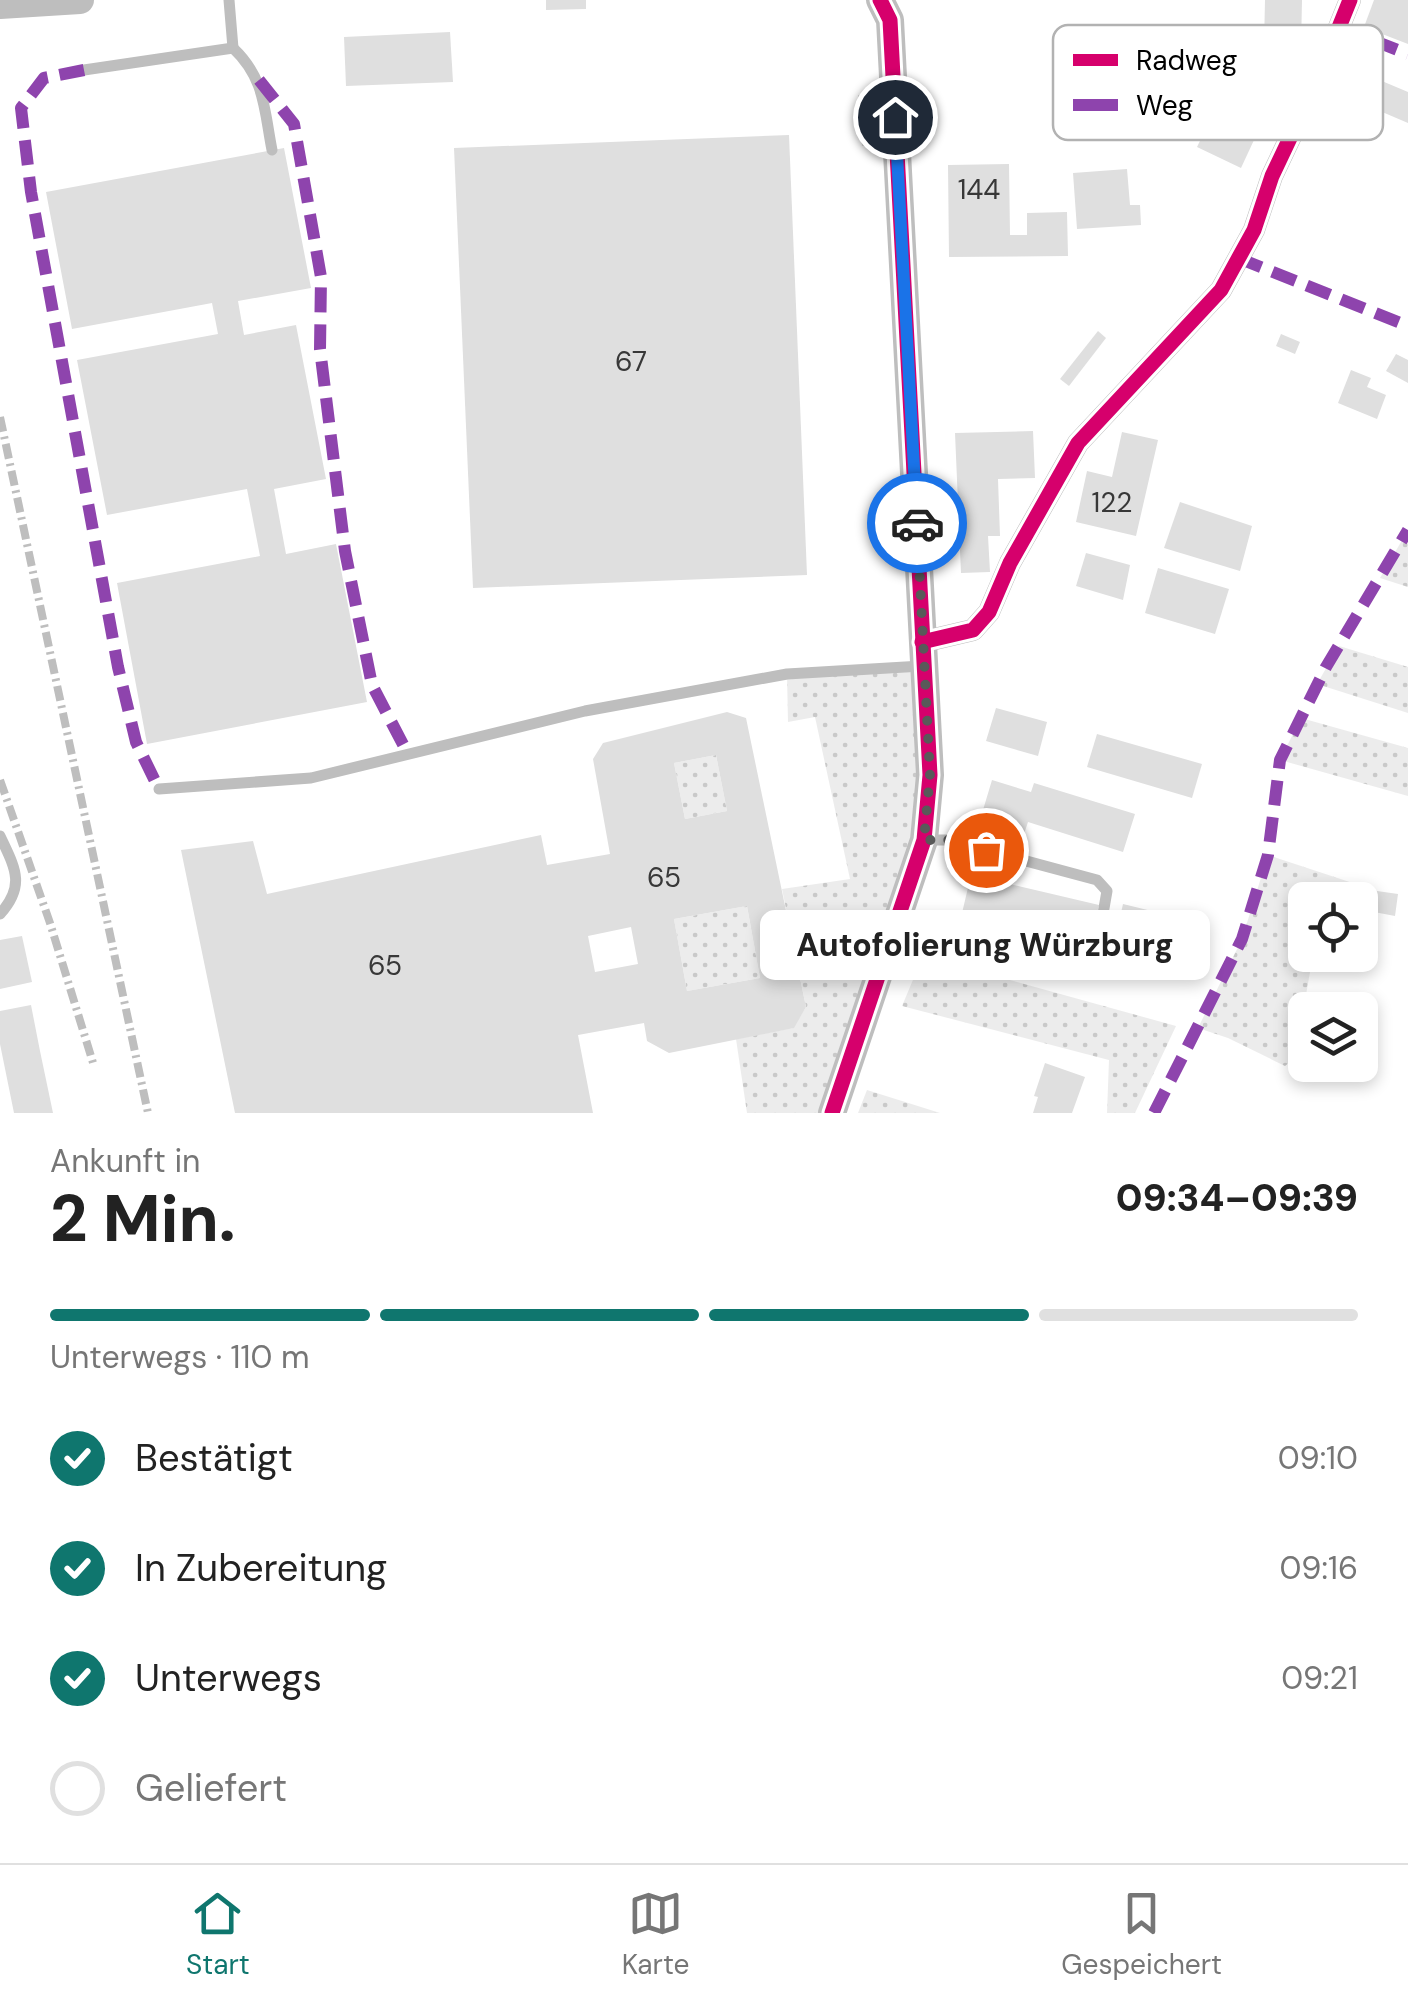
<!DOCTYPE html>
<html lang="de">
<head>
<meta charset="utf-8">
<style>
	:root { --surface:#fff; --page:#f2f2f2; --text:#222; --muted:#767676; --line:#e0e0e0; --accent:#0f766e }
	body { margin:0; font-family:"DM Sans",sans-serif; background:var(--page); color:var(--text); height:100vh; display:flex; flex-direction:column; font-size:38px; white-space:nowrap }
	* { box-sizing:border-box; margin:0 }
	p { font-size:32px; color:var(--muted) }
	.icon { flex:none; width:55px; height:55px; fill:none; stroke:currentColor; stroke-width:2; stroke-linecap:round; stroke-linejoin:round }
	.map { position:relative; height:1113px; overflow:hidden }
	.panel { display:flex; flex-direction:column; background:var(--surface); flex:1 }
	.panel>* { flex:none }
	.fabs { position:absolute; left:1288px; top:882px; display:grid; gap:20px }
	.fabs a { display:grid; place-items:center; width:90px; height:90px; border-radius:15px; background:var(--surface); box-shadow:0 5px 15px #0003; font-size:50px }
	.pin { position:absolute; display:grid; place-items:center; width:85px; height:85px; color:#fff; margin:-42px; border:5px solid #fff; border-radius:50%; box-shadow:0 2px 10px #0007 }
	.courier { position:absolute; display:grid; place-items:center; width:100px; height:100px; margin:-50px; border:8px solid #1a73e8; border-radius:50%; background:#fff; color:#222; box-shadow:0 2px 12px #0007 }
	.bubble { position:absolute; height:70px; border-radius:15px; background:var(--surface); box-shadow:0 5px 15px #0003; font-size:32px; font-weight:800; line-height:70px; text-align:center }
	.summary em { font-style:normal; font-weight:800 }
	.summary div { display:flex; flex-direction:column-reverse }
	.summary { display:flex; align-items:center; justify-content:space-between; height:170px; padding:0 50px }
	h1 { font-size:65px; font-weight:800; line-height:75px }
	.bar { display:grid; grid-template-columns:repeat(4,1fr); gap:15px 10px; align-content:center; height:120px; padding:0 50px }
	.bar i { height:12px; border-radius:8px; background:var(--line) }
	.bar .selected { background:var(--accent) }
	.bar p { grid-column:span 4 }
	ol { padding:0 50px; list-style:none }
	li { display:flex; align-items:center; gap:30px; height:110px }
	li p { margin-inline-start:auto }
	li .icon { padding:10px; border-radius:50%; background:var(--accent); color:#fff; stroke-width:4 }
	li:last-child { color:var(--muted) }
	li i { width:55px; height:55px; border:5px solid var(--line); border-radius:50% }
	.tab-bar { display:flex; justify-content:space-around; align-items:center; height:140px; border-top:2px solid var(--line); background:var(--surface); font-size:28px; color:var(--muted) }
	.tab-bar a { display:grid; justify-items:center; gap:5px }
	.tab-bar .selected { color:var(--accent) }
	.map>svg:first-child { display:block }
</style>
</head>
<body>
<div class="map">
<svg width="1408" height="1113" viewBox="0 0 1408 1113">
	<defs>
		<pattern id="grass-dots" width="8" height="8" patternUnits="userSpaceOnUse" patternTransform="scale(2.5)"><rect width="8" height="8" fill="#ececec"/><path d="M2 2h.1M6 6h.1" fill="none" stroke="#c9c9c9" stroke-width="1.8" stroke-linecap="round"/></pattern>
	</defs>
	<rect width="100%" height="100%" fill="#fff"/>
	<g fill="url(#grass-dots)">
		<polygon points="1408,530 1408,587 1380,578"/>
		<polygon points="1339,646 1408,667 1408,713 1317,684"/>
		<polygon points="922,666 930,775 832,1113 747,1113 736,1039 793,1028 806,1007 782,889 850,879 815,717 788,722 787,674"/>
		<polygon points="1301,718 1408,748 1408,796 1280,760"/>
		<polygon points="716,755 727,811 685,819 674,763"/>
		<polygon points="1268,855 1377,891 1374,908 1360,905 1360,900 1341,900 1313,893 1312,900 1305,900 1305,955 1313,955 1304,1006 1305,1050 1285,1066 1228,1038 1198,1028 1242,939"/>
		<polygon points="747,906 760,978 687,991 674,919"/>
		<polygon points="923,956 1176,1026 1135,1113 1107,1113 1109,1060 902,1006"/>
		<polygon points="867,1090 940,1113 858,1113"/>
	</g>
	<g fill="#dfdfdf" fill-rule="evenodd">
		<polygon points="546,0 586,0 586,9 546,10"/>
		<polygon points="1265,0 1302,0 1301,47 1264,46"/>
		<polygon points="1374,0 1408,0 1408,44 1364,27"/>
		<polygon points="450,32 453,82 346,86 344,37"/>
		<polygon points="1351,68 1408,92 1408,123 1340,94"/>
		<polygon points="1230,79 1273,99 1241,168 1197,147"/>
		<polygon points="874,94 878,145 862,146 858,95"/>
		<polygon points="789,135 807,575 473,588 454,148"/>
		<polygon points="284,148 311,288 238,301 244,335 296,325 326,479 274,489 286,554 336,544 367,702 147,744 117,583 260,556 247,489 107,515 77,360 218,334 212,303 72,329 46,192"/>
		<polygon points="1009,164 1010,235 1027,235 1027,213 1067,212 1068,256 949,257 948,165"/>
		<polygon points="1127,169 1130,205 1140,205 1141,225 1077,229 1073,173"/>
		<polygon points="1098,331 1106,338 1069,386 1060,379"/>
		<polygon points="1281,334 1300,342 1295,354 1276,346"/>
		<polygon points="1396,354 1408,360 1408,383 1386,371"/>
		<polygon points="1351,370 1371,378 1367,387 1386,395 1377,419 1338,403"/>
		<polygon points="1033,431 1035,478 998,479 1000,536 988,536 990,572 961,573 955,433"/>
		<polygon points="1122,432 1158,440 1136,536 1076,522 1087,471 1112,477"/>
		<polygon points="1180,502 1252,526 1240,571 1164,548"/>
		<polygon points="1086,553 1130,565 1123,600 1076,586"/>
		<polygon points="1158,568 1229,589 1215,634 1145,613"/>
		<polygon points="996,708 1047,722 1038,756 986,741"/>
		<path d="M727,712L746,718L806,1007L794,1028L669,1053L647,1041L644,1023L578,1035L593,1113H235L181,850L253,841L267,894L541,835L547,865L610,854L593,759L603,743ZM716,755L727,811L685,819L674,763ZM747,906L760,978L687,991L674,919ZM631,927L638,964L595,972L588,936Z"/>
		<polygon points="1097,734 1202,764 1192,798 1087,767"/>
		<polygon points="992,780 1031,792 1034,783 1135,814 1123,852 1028,822 1024,834 980,820"/>
		<polygon points="971,875 1099,905 1086,961 958,930"/>
		<polygon points="1377,891 1398,894 1395,916 1374,912"/>
		<polygon points="1123,904 1164,914 1153,962 1112,953"/>
		<polygon points="22,936 32,982 0,989 0,940"/>
		<polygon points="31,1005 40,1051 53,1113 14,1113 0,1044 0,1011"/>
		<polygon points="1045,1063 1085,1077 1072,1113 1033,1113 1038,1097 1034,1096"/>
	</g>
	<g fill="none" stroke-linecap="round" stroke-linejoin="round">
		<g stroke="#bebebe" stroke-width="11">
			<polyline points="229,0 233,48"/>
			<path d="M84,70L233,48C265,78 264,109 272,150"/>
			<polyline points="159,789 311,778 585,711 787,674 922,666"/>
			<path d="M0,836C15,868 26,885 0,914"/>
			<polyline points="926,840 948,840 1097,880 1107,891 1100,931"/>
		</g>
		<polyline stroke="#bebebe" stroke-width="22" points="922,642 973,630 989,612 1010,563 1078,443 1221,290 1254,230 1272,176 1319,77 1350,0"/>
		<g stroke="#bebebe" stroke-width="28">
			<polyline points="0,5 80,0"/>
			<polyline points="832,1113 924,840 930,775 890,20 880,0"/>
		</g>
		<g stroke="#bebebe" stroke-width="8" stroke-dasharray="15 5 2.5 5" stroke-linecap="butt">
			<polyline points="0,417 148,1113"/>
			<polyline points="0,780 50,923 94,1066"/>
		</g>
		<g stroke="#8e44ad" stroke-width="12" stroke-dasharray="25 12" stroke-linecap="butt">
			<polyline points="1339,27 1408,54"/>
			<polyline points="84,70 44,78 21,108 31,192 118,667 136,742 159,789"/>
			<polyline points="259,80 294,124 321,277 320,349 345,551 372,685 408,754"/>
			<polyline points="1238,258 1408,326"/>
			<polyline points="1154,1113 1242,939 1268,855 1280,760 1326,667 1408,530"/>
		</g>
		<g stroke="#fff" stroke-width="21">
			<g id="cycleway">
				<polyline points="922,642 973,630 989,612 1010,563 1078,443 1221,290 1254,230 1272,176 1319,77 1350,0"/>
				<polyline points="832,1113 924,840 930,775 890,20 880,0"/>
			</g>
		</g>
		<use href="#cycleway" stroke="#d6006c" stroke-width="15"/>
	</g>
	<g fill="none" stroke-linecap="round" stroke-linejoin="round">
		<polyline stroke="#595959" stroke-width="10" stroke-dasharray="0 18" points="917,523 930,774 924,840 948,840 986,850"/>
		<polyline stroke="#1a73e8" stroke-width="12" points="895,117 917,523"/>
	</g>
	<g text-anchor="middle" stroke-width="8" stroke-linejoin="round" paint-order="stroke">
		<g font-size="28" fill="#383838">
			<text x="979" y="199">144</text>
			<text x="631" y="371">67</text>
			<text x="1112" y="512">122</text>
			<text x="664" y="887">65</text>
			<text x="385" y="975">65</text>
		</g>
	</g>
	<rect x="1053" y="25" width="330" height="115" rx="15" fill="#fff" stroke="#b2b2b2" stroke-width="2.5"/>
	<rect x="1073" y="54" width="45" height="12" fill="#d6006c"/>
	<rect x="1073" y="99" width="45" height="12" fill="#8e44ad"/>
	<g font-size="28" fill="#000">
		<text x="1136" y="70">Radweg</text>
		<text x="1136" y="115">Weg</text>
	</g>
</svg>
<div class="fabs">
<a><svg class="icon" aria-label="locate" viewBox="0 0 24 24"><circle cx="12" cy="12" r="6"/><path d="M12 2v4M12 18v4M2 12h4M18 12h4"/></svg></a>
<a><svg class="icon" aria-label="layers" viewBox="0 0 24 24"><path d="M12 4l9 5-9 5-9-5zM3 14l9 5 9-5"/></svg></a>
</div>
<div class="pin" style="left:986px;top:850px;background:#ea580c"><svg class="icon" aria-label="bag" viewBox="0 0 24 24"><path d="M5 8h14l-1 12H6zM9 8a3 3 0 0 1 6 0"/></svg></div>
<div class="pin" style="left:895px;top:117px;background:#1f2937"><svg class="icon" aria-label="home" viewBox="0 0 24 24"><path d="M3 11l9-7 9 7M6 9v11h12V9"/></svg></div>
<div class="courier" style="left:917px;top:523px"><svg class="icon" aria-label="car" viewBox="0 0 24 24"><path d="M5 17H2v-5l4-1 3-4h7l3 4 3 1v5h-3M9 17h6M6 11h13"/><circle cx="7" cy="17" r="2"/><circle cx="17" cy="17" r="2"/></svg></div>
<div class="bubble" style="left:760px;top:910px;width:450px">Autofolierung Würzburg</div>
</div>
<section class="panel">
<div class="summary"><div><h1>2 Min.</h1><p>Ankunft in</p></div><em>09:34–09:39</em></div>
<div class="bar"><i class="selected"></i><i class="selected"></i><i class="selected"></i><i></i><p>Unterwegs · 110 m</p></div>
<ol>
<li><svg class="icon" aria-label="check" viewBox="0 0 24 24"><path d="M5 12l5 5 9-10"/></svg>Bestätigt<p>09:10</p></li>
<li><svg class="icon" aria-label="check" viewBox="0 0 24 24"><path d="M5 12l5 5 9-10"/></svg>In Zubereitung<p>09:16</p></li>
<li><svg class="icon" aria-label="check" viewBox="0 0 24 24"><path d="M5 12l5 5 9-10"/></svg>Unterwegs<p>09:21</p></li>
<li><i></i>Geliefert</li>
</ol>
</section>
<nav class="tab-bar">
<a class="selected"><svg class="icon" aria-label="home" viewBox="0 0 24 24"><path d="M3 11l9-7 9 7M6 9v11h12V9"/></svg>Start</a>
<a><svg class="icon" aria-label="map" viewBox="0 0 24 24"><path d="M3 6l6-2 6 2 6-2v14l-6 2-6-2-6 2zM9 4v14M15 6v14"/></svg>Karte</a>
<a><svg class="icon" aria-label="saved" viewBox="0 0 24 24"><path d="M7 4h10v16l-5-4-5 4z"/></svg>Gespeichert</a>
</nav>
</body>
</html>
